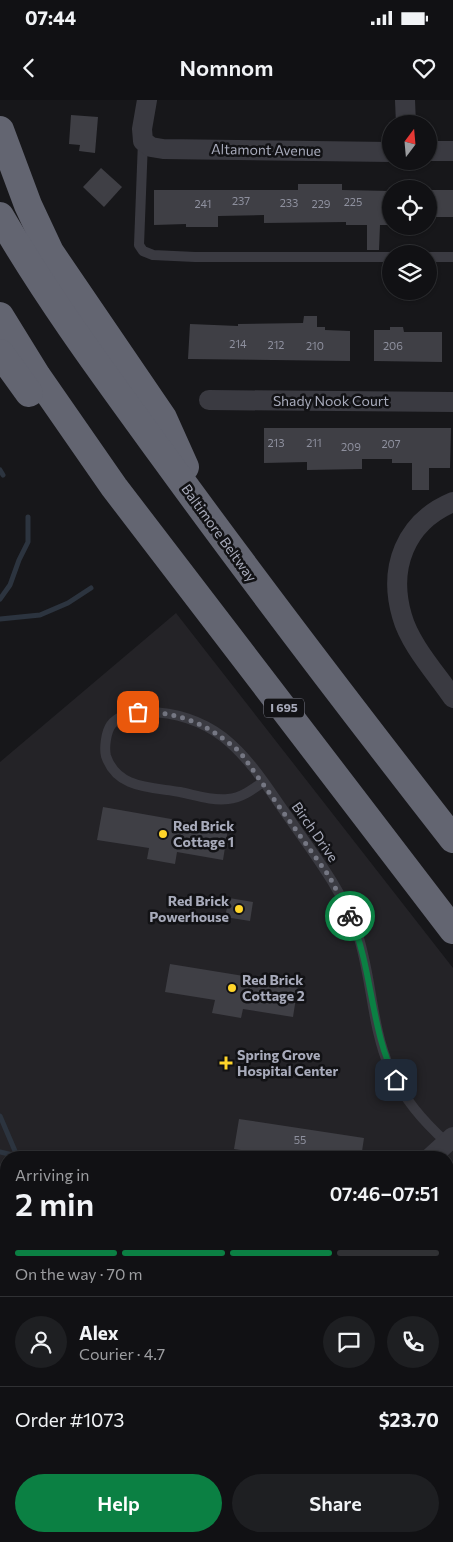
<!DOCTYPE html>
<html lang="en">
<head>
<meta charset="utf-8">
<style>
	:root { --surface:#111114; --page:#1e1f22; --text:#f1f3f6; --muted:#9c9da0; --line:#303134; --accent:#0b8043 }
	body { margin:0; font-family:Commissioner,sans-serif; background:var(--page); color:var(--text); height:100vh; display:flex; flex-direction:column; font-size:19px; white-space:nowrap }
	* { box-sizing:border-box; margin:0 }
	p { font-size:16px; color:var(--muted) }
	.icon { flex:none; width:28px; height:28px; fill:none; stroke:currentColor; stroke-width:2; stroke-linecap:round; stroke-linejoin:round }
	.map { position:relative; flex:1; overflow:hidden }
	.details { position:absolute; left:0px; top:1051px; width:454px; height:391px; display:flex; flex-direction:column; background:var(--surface); border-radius:20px 20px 0 0; box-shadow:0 1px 4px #0004,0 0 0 1px var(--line) }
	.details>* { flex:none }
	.needle { width:32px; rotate:16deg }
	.controls { position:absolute; left:382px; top:15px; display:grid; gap:10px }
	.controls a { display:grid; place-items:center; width:55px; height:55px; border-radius:50%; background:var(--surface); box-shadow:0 1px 4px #0004,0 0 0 1px var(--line); font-size:25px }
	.pin { position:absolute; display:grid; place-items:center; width:42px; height:42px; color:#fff; margin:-21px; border-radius:10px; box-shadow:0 2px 8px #0006 }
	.courier { position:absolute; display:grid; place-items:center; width:50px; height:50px; margin:-25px; border:4px solid #0b8043; border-radius:50%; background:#fff; color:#222; box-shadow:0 1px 6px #0007 }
	.summary em { font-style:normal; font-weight:600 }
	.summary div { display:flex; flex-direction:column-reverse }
	.summary { display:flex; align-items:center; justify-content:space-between; height:85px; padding:0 15px }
	h1 { font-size:32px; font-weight:600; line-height:38px }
	.bar { display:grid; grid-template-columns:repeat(4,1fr); gap:8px 5px; align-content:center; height:60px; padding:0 15px }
	.bar i { height:6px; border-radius:4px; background:var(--line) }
	.bar .current { background:var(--accent) }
	.bar p { grid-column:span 4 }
	.line { display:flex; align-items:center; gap:12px; padding:0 15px; border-top:1px solid var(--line) }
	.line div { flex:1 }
	.round { display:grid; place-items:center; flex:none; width:52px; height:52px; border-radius:26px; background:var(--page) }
	.cta { display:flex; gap:10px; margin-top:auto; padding:10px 15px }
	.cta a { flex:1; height:58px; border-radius:30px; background:var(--accent); color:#fff; font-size:20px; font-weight:600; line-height:58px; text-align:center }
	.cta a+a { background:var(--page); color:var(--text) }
	.status { display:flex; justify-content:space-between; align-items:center; height:35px; padding:0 25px; background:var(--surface); direction:ltr }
	.status svg { height:14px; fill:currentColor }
	header { display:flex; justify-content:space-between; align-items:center; height:65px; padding:0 15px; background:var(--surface); font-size:22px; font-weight:600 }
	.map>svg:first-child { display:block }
</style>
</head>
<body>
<div class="status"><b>07:44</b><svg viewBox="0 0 49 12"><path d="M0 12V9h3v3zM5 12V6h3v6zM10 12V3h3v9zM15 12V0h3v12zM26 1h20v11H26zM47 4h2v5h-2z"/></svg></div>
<header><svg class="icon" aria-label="back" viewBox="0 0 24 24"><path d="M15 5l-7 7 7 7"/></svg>Nomnom<svg class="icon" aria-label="heart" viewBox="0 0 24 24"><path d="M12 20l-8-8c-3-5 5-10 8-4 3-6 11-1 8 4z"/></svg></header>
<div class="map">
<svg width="453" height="1442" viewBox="0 0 453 1442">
	<rect width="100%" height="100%" fill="#17171a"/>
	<polygon fill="#242327" points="176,513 453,868 453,1442 41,1442 40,1436 448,1436 448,1058 6,1058 6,1234 0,1197 0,662"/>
	<polygon fill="#1f2821" points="0,1197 6,1234 6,1436 40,1436 41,1442 0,1442"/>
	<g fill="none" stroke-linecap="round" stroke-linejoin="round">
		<g stroke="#2c343f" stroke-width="5">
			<polyline points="0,370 3,375"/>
			<polyline points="0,499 10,485 19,460 28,442 28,417"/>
			<polyline points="0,519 40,515 68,503 91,488"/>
			<polyline points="0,1016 18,1058"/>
			<polyline points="0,1052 17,1056"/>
			<polyline points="231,1436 234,1442"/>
		</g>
	</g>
	<g fill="#3f3f45">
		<polygon points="71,15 98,17 95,53 79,51 80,45 69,44"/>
		<polygon points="101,68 122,87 104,107 83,87"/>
		<polygon points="298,84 342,84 342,90 391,91 391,125 380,125 379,150 367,150 367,125 346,125 346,122 264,123 264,115 218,116 218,127 186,127 186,124 154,125 154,90 298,90"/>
		<rect x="429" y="90" width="24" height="27"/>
		<polygon points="304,216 317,216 317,227 325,227 325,230 350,231 350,261 188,259 190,224 238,226 238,224 303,223"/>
		<polygon points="390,227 403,227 404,232 442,232 442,262 374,261 374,230 390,230"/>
		<polygon points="264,328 451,328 450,368 429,368 429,390 412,390 412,363 392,363 392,359 362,359 362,369 307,370 307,362 264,363"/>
		<polygon points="103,707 228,729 223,760 177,752 175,764 147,759 149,748 97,740"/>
		<polygon points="229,798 253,802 250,821 225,817"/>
		<polygon points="170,864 298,885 293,917 243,909 241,918 212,913 215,900 165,892"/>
		<polygon points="239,1019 364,1038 361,1058 280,1058 281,1056 234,1049"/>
	</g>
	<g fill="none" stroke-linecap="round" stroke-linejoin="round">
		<g stroke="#3a3a41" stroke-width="10">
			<polyline points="143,41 139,145 143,151 153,155 195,157 391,157"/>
			<polyline points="429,157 453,157"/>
			<path d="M263,682C252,690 241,698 228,699C212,701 195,695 180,692C151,687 117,689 106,656C104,648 106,632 111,625C119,614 136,612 148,612C175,612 202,621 223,637C251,659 269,690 289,718C314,754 342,790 357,832C372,876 371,926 390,969C404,999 422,1020 446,1042"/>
			<polyline points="448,1242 453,1246"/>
		</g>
		<g stroke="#3a3a41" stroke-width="20">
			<polyline points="147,0 142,29 143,41 151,47 163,49 391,52"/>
			<polyline points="405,0 406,24"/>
			<polyline points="429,51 453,51"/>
			<polyline points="209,300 453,302"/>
			<path d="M453,402C405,422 388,468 402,516C410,545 436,573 453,598"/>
			<polyline points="430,1058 453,1037"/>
			<polyline points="282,1436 283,1442"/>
		</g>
		<g stroke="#636571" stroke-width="28">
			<polyline points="0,30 28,105 50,152 163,318 185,367"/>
			<path d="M0,116C48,199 105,276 161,353C256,484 354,612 453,739"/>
			<polyline points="0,216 37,276 114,387 453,830"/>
			<polyline points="0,253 29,293"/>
		</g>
	</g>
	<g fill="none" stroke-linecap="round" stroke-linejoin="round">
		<path stroke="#757783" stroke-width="5" stroke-dasharray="0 9" d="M138,612C182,612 207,624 240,652L329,776L350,816"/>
		<path stroke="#0b8043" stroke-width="6" d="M350,816C373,869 370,929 396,980"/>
	</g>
	<g fill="#ffd52a" stroke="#121215" stroke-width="2">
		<circle cx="163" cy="734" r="5"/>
		<circle cx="239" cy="809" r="5"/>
		<circle cx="232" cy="888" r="5"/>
		<path d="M223.5 955.5h5v5h5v5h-5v5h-5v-5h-5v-5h5z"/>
	</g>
	<g text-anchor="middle" stroke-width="5" stroke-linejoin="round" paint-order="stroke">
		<g font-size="11" fill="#8e909e">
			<text x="241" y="105">237</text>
			<text x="353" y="106">225</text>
			<text x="289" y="107">233</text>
			<text x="203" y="108">241</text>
			<text x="321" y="108">229</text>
			<text x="238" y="248">214</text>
			<text x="276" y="249">212</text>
			<text x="315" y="250">210</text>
			<text x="393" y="250">206</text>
			<text x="276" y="347">213</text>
			<text x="314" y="347">211</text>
			<text x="391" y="348">207</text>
			<text x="351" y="351">209</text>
			<text x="300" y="1044">55</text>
		</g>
		<rect fill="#121215" stroke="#7b7d89" stroke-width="1" x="264" y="598.5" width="40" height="19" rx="4"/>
		<g font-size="12" font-weight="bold" fill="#a8abbb">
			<text x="284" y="612">I 695</text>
		</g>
		<g font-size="14" fill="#a8abbb" stroke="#121215">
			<text transform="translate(266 50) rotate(1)" y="5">Altamont Avenue</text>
			<text x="331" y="306">Shady Nook Court</text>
			<text transform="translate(219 433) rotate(54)" y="5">Baltimore Beltway</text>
			<text transform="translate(315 732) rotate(55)" y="5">Birch Drive</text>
		</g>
		<g font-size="14" font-weight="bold" fill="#a8abbb" stroke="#121215" text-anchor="start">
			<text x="173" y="731">Red Brick<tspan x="173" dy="16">Cottage 1</tspan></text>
			<text x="229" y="806" text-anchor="end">Red Brick<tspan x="229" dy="16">Powerhouse</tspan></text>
			<text x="242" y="885">Red Brick<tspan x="242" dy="16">Cottage 2</tspan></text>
			<text x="237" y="960">Spring Grove<tspan x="237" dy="16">Hospital Center</tspan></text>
		</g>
	</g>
</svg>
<div class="controls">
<a><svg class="needle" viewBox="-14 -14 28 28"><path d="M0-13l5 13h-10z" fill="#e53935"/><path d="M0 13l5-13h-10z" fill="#9c9da0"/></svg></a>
<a><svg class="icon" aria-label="locate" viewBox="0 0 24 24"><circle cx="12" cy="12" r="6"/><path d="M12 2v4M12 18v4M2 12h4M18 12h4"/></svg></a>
<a><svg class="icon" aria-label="layers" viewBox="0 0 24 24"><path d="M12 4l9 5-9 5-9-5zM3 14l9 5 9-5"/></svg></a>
</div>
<div class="pin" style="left:138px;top:612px;background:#ea580c"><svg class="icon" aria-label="bag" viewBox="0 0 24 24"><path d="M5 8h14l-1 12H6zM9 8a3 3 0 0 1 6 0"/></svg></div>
<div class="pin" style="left:396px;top:980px;background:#1f2937"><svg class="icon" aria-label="home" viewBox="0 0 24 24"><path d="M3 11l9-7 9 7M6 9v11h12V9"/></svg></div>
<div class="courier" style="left:350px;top:816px"><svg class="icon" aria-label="bike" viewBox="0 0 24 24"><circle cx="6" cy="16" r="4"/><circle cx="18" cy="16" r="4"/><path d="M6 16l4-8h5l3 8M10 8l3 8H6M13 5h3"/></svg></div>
<section class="details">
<div class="summary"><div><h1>2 min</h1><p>Arriving in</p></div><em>07:46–07:51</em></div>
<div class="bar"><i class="current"></i><i class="current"></i><i class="current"></i><i></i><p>On the way · 70 m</p></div>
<div class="line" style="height:90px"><a class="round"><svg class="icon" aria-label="person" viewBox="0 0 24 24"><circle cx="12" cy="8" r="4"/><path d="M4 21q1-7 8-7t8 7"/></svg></a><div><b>Alex</b><p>Courier · 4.7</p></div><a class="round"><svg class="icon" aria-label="chat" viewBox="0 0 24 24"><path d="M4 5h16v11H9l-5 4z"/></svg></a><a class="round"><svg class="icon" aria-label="phone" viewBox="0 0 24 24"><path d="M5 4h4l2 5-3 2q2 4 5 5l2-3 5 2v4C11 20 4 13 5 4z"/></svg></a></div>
<div class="line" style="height:65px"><div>Order #1073</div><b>$23.70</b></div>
<div class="cta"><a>Help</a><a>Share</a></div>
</section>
</div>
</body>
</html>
